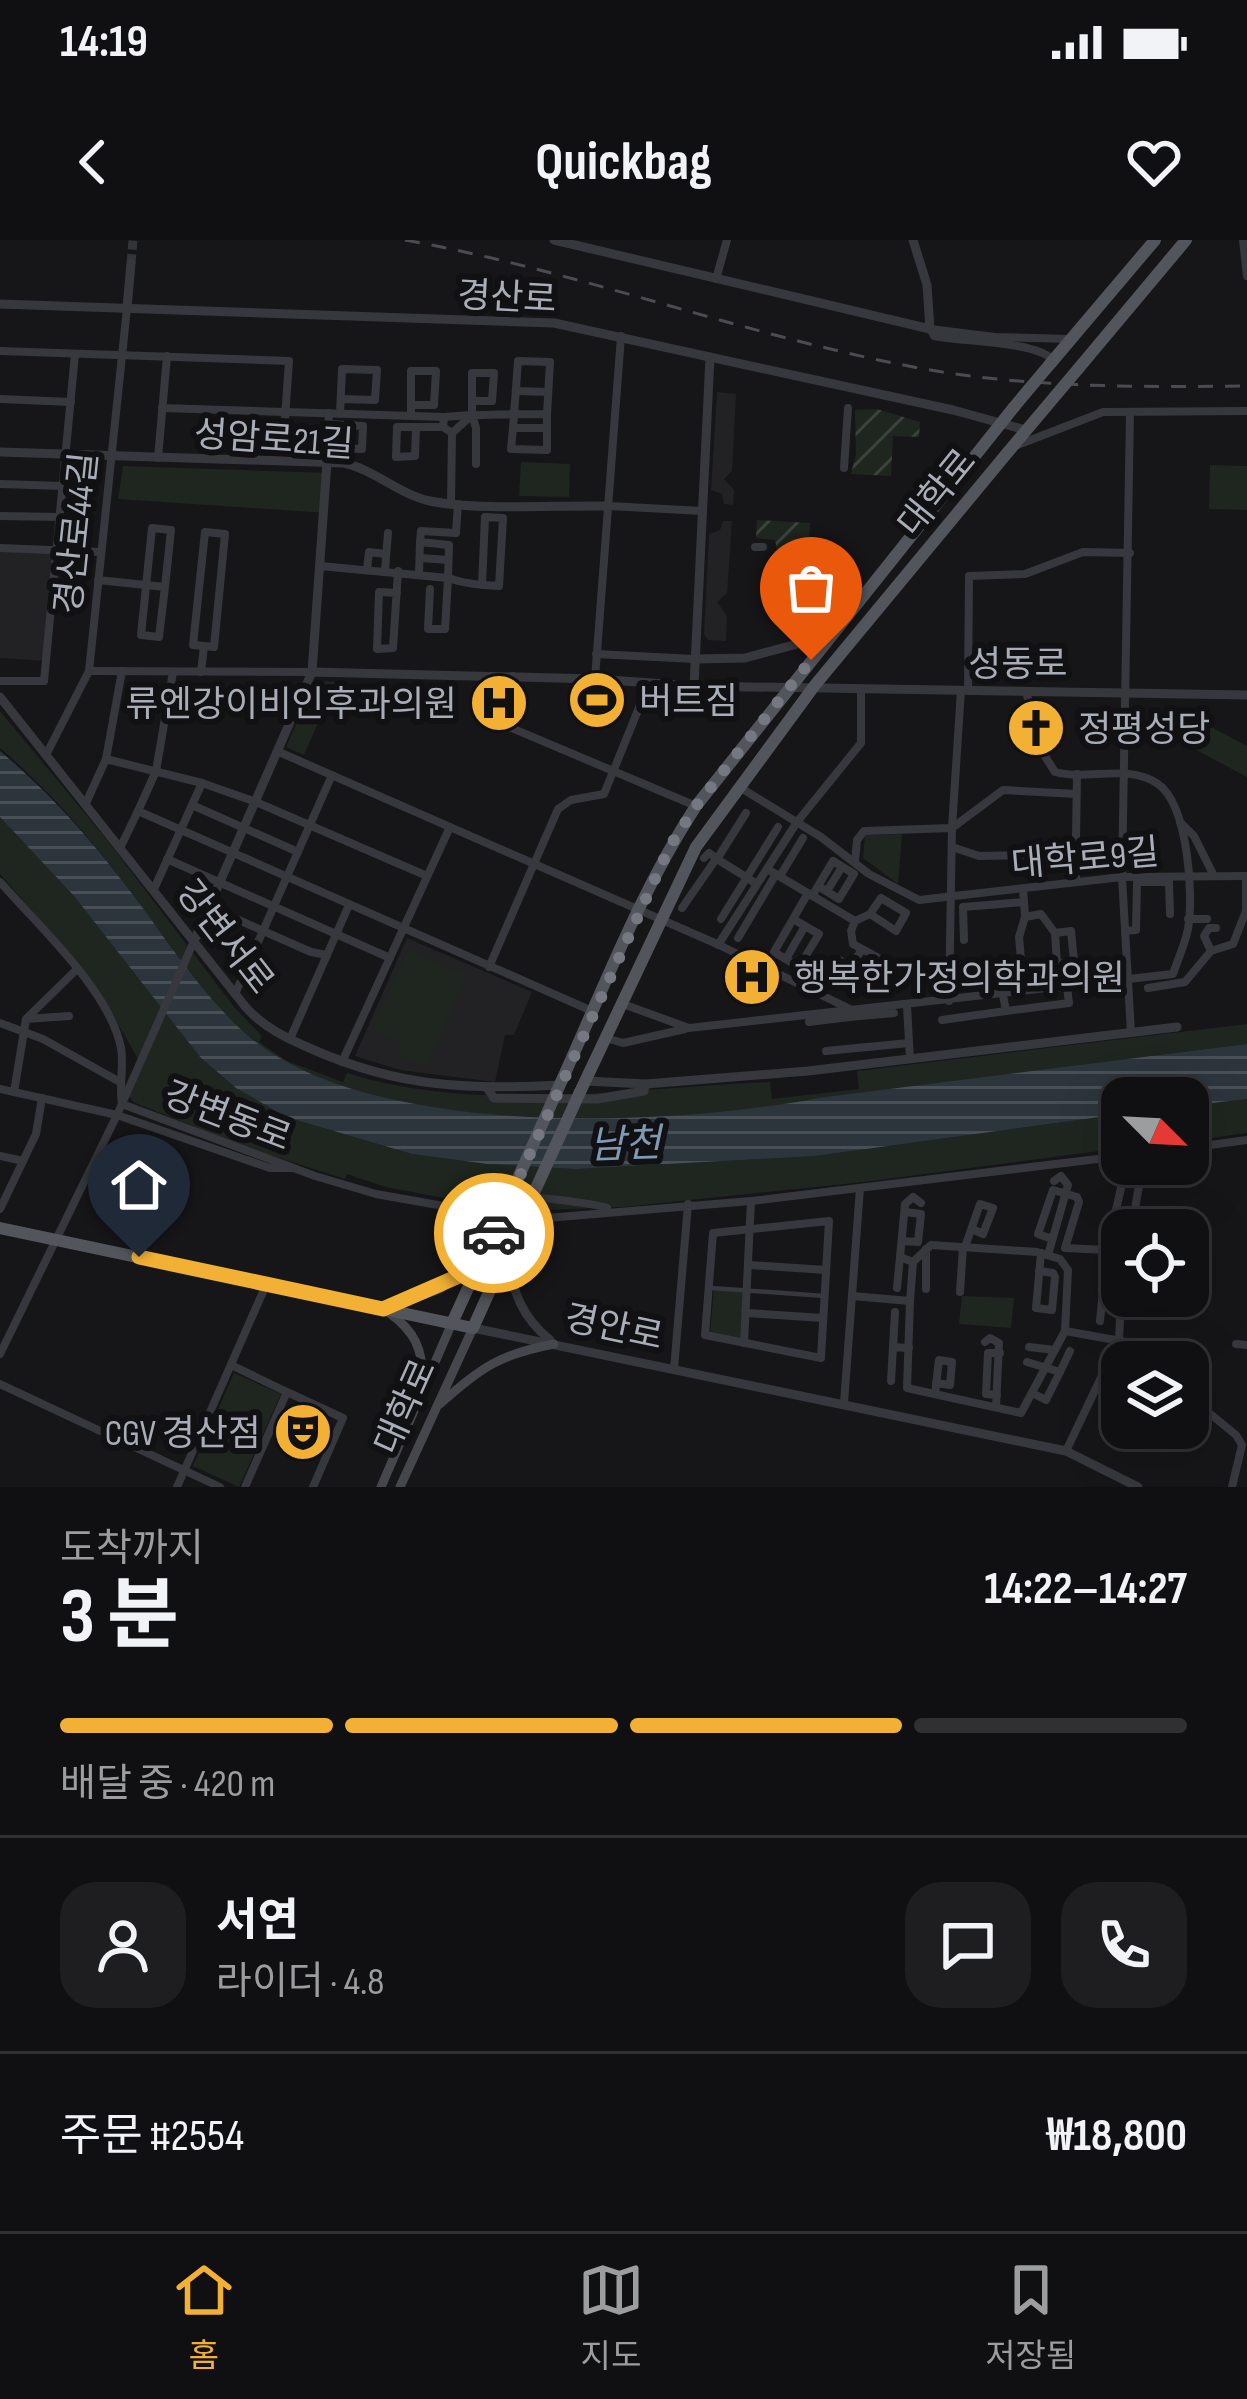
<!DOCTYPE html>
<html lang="ko">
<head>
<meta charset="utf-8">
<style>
	:root { --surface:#101012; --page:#1e1e20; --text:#f1f3f6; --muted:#9c9d9f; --line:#303032; --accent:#f2b134 }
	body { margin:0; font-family:"Sofia Sans Condensed","Noto Sans KR",sans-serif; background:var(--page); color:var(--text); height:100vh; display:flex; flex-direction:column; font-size:45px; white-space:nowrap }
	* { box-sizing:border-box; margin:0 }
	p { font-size:39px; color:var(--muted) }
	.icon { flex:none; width:66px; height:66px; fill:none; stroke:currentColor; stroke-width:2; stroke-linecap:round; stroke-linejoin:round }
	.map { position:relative; height:1247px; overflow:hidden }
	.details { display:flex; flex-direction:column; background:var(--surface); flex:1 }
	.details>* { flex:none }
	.needle { width:78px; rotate:114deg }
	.buttons { position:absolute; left:1101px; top:837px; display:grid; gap:24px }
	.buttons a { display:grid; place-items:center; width:108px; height:108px; border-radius:24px; background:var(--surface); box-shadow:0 12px 48px #0002,0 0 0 3px var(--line); font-size:60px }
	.pin { position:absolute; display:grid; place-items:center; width:102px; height:102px; color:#fff; margin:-123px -51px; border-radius:50% 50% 50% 0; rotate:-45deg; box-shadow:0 0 12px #0007 }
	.pin .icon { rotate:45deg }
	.courier { position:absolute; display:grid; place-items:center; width:120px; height:120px; margin:-60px; border:9px solid #f2b134; border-radius:50%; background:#fff; color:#222; box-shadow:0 3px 15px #0007 }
	.headline em { font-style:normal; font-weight:700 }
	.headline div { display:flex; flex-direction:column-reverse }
	.headline { display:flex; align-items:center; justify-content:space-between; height:204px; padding:0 60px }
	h1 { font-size:78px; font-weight:700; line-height:90px }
	.bar { display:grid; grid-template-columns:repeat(4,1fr); gap:18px 12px; align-content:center; height:144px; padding:0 60px }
	.bar i { height:15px; border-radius:9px; background:var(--line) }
	.bar .current { background:var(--accent) }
	.bar p { grid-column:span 4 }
	.line { display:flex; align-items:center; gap:30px; padding:0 60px; border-top:3px solid var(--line) }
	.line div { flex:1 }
	.round { display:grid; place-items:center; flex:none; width:126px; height:126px; border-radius:36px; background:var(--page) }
	.status { display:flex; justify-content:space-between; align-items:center; height:84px; padding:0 60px; background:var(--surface); direction:ltr }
	.status svg { height:33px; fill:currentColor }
	header { display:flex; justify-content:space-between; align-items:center; height:156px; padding:0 60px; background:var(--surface); font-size:54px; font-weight:700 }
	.dock { display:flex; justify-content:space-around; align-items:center; height:168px; border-top:3px solid var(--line); background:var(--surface); font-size:33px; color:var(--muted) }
	.dock a { display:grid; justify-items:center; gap:6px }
	.dock .current { color:var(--accent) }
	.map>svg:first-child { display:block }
</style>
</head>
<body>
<div class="status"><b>14:19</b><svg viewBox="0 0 49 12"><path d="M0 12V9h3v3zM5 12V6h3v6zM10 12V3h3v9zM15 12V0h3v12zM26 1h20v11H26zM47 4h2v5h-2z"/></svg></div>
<header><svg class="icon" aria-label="back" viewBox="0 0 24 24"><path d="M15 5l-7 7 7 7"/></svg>Quickbag<svg class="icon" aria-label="heart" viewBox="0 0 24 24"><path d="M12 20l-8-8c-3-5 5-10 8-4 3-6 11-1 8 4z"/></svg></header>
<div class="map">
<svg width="1247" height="1247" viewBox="0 0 1247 1247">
	<defs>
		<pattern id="garden-furrows" width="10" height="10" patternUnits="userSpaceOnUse" patternTransform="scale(3)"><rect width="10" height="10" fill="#1e261f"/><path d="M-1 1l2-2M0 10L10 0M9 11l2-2" fill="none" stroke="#3c433d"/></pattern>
		<pattern id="water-rules" width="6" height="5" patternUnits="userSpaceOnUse" patternTransform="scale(3)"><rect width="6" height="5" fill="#2c353c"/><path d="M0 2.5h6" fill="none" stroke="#485056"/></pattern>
	</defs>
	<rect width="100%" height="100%" fill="#161618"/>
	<g fill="#222225">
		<polygon points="717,152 736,154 732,231 724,239 734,250 733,265 724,264 722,254 711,250"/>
		<polygon points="723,281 732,281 727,353 717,362 727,376 726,401 708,400 704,394 709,294 720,290"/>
		<polygon points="0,309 57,313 46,421 0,418"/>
		<polygon points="407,698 532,752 514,795 505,795 495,842 400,830 355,816"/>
	</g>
	<g fill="#1e261f">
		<polygon points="521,222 570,224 569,257 519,256"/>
		<polygon points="1210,225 1247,226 1247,270 1209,269"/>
		<polygon points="123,226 329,233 327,273 118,259"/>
		<polygon points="315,441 336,442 304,515 286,507"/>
		<path d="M0,471L107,600L235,768L262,796L259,802L287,821L343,842L347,833C480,875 633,847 770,842L772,859L859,849L857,831L1247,784V804L804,860C665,890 403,892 278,818C255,804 235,784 216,765C192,739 172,706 150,678C106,617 58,557 0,508Z"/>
		<polygon points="1198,480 1247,506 1247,537 1185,504"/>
		<path d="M0,577L75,656L200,817L236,848L286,877L412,914L488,924L576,929L815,916L1122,874V908L864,942L623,967L544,970L451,955L444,958L386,947L347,934L345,939L248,908L133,862L129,856L142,827C104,752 55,697 0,634Z"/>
		<polygon points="902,594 898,644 863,618 865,595"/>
		<polygon points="408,710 467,736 426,827 397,815 402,803 372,790"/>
		<polygon points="1247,859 1247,893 1188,901 1188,866"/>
		<polygon points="714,1048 744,1053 740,1098 710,1093"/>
		<polygon points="962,1056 1014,1058 1011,1088 959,1084"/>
		<polygon points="234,1133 281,1154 239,1247 193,1226"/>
	</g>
	<g fill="url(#garden-furrows)">
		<polygon points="877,169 920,182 919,197 893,196 891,236 851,234 856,214 855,170"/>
		<polygon points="757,280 810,283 808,326 800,326 800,321 779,320 775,300 756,298"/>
	</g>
	<path fill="url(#water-rules)" d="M0,511C49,552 92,600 130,651C167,699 199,752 245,793C364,900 670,887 818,858L1247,804V859L1188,866V858H1122V874L815,916L576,929L487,924L412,914L286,877L236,848L200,817L75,657L0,577Z"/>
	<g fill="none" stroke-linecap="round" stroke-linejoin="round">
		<polyline stroke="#333438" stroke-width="9" stroke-dasharray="9 4.5" stroke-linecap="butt" points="131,23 133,0"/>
		<polyline stroke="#37383d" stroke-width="4.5" points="711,1048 825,1056"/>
		<g stroke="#37383d" stroke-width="8">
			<polyline points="1243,0 1247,36"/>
			<polyline points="716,39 727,0"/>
			<polyline points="930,89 995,97 1070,99"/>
			<path d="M931,90L934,96C963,102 1035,101 1053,120"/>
			<polyline points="0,111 289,121 282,221"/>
			<polyline points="517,151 548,152"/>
			<polyline points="0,159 71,162"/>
			<polyline points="162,168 444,177"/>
			<polyline points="1130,173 1122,637 1131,793"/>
			<polyline points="340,174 342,129 377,130 375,160 341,159"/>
			<polyline points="472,175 476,188 476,224"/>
			<polyline points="411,176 411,131 436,131 434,165 411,165"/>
			<polyline points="329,184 363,186 362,209 327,208 329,173"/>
			<polyline points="416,187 415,216 396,217 397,187 443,187"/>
			<polyline points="513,188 511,209 547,210 547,188"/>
			<path d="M452,193L443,187L444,177C478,174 513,174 547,174L550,122L518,121L513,188H547V174"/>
			<polyline points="1015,206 1103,172 1247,171"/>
			<polyline points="158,218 167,116"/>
			<polyline points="844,228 848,168"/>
			<polyline points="0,244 63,246"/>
			<polyline points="451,263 452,193 472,175 472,133 494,133 492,161 472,161"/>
			<polyline points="609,266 702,271"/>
			<polyline points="0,276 60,277"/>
			<polyline points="420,302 421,291 456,293 458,264"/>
			<polyline points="755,307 763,307"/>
			<polyline points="0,308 100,312"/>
			<polyline points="420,318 448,320"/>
			<polyline points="320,326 448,338 449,305 420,302 419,333"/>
			<polyline points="367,329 369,312 386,314"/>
			<polyline points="385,330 388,293"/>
			<polyline points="98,340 165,347 159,397 141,395 152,288 171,290 165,347"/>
			<path d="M430,349L428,389H445L448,338C465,344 481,345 499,346L503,278L485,277L482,345"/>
			<polyline points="397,353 379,352 377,409 393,408 398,331"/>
			<polyline points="596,414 695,419"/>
			<polyline points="89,431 312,432"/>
			<polyline points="122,431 106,519 202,543 256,562 427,636"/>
			<polyline points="201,432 204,406 214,407 225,294 205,292 193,405 204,406"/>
			<polyline points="513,436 495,481 696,566"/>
			<polyline points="595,439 621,96"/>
			<polyline points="0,441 44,441 75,114"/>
			<polyline points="968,450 969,336 1025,334 1083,312 1130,313"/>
			<polyline points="279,512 717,704 852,770"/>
			<polyline points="47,513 89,431 127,68"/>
			<polyline points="741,548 821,597 869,634 919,660 1122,637 1247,636"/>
			<polyline points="86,563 106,519"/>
			<polyline points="192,565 298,612"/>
			<polyline points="138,571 156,531 173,432"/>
			<polyline points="746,573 717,619 757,644"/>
			<polyline points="1180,582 1194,596 1213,634"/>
			<polyline points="1076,598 1077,534"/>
			<polyline points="121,606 138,571 592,771"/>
			<polyline points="952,607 979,616 1025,615 1076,634 1076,642"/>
			<polyline points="704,618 709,613 716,618"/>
			<polyline points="167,619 390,718"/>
			<polyline points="855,621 857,600 864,591 952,588 1003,550 1076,554"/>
			<polyline points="767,629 855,681"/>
			<polyline points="780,636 803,598"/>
			<path d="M0,642C38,685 110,751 121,808C124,826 119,845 122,864L315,936L376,954L500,976"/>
			<polyline points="154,649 202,543"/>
			<polyline points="827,651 842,627"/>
			<polyline points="812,656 833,621 854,634 839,659 818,646"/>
			<polyline points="1024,662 1025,677 1041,674 1055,693 1071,691 1074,721 1057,724 1055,693"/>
			<polyline points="209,667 311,712 327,715"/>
			<polyline points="682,668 716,619"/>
			<polyline points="721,679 778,587"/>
			<polyline points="793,679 819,694 799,727 774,712 808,653"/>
			<polyline points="1188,679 1207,679"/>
			<polyline points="855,681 851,691 853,704 884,721 880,750 849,730 862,709"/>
			<polyline points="855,681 870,674 881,658 906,673 896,691 870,674"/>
			<polyline points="1125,691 1136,690 1137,642 1169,642 1170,674"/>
			<polyline points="197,693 252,717"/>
			<polyline points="738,698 776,634"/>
			<polyline points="964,700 963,667 1024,662 1023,649"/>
			<polyline points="718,705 797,582 861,503 861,450"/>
			<polyline points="1211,711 1204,696 1209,688 1216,688"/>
			<polyline points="786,719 805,686"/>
			<polyline points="841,721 849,730"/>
			<polyline points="1057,724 1059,748"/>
			<polyline points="489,727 558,569 571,560 604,554 649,443"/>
			<polyline points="1022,731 1019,697 1025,677"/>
			<polyline points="862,739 876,717"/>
			<polyline points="1148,748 1185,742 1211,711 1233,704 1246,671 1246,636"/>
			<polyline points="235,754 332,535"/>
			<polyline points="949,761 952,588 961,450"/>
			<path d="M620,763L689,788L1173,734C1178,719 1185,704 1188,689C1194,655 1188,565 1158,544C1128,523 1088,541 1055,532L1041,510L1026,451"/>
			<polyline points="907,766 910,819"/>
			<polyline points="1006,771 1069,763 1067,747"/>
			<polyline points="849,772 849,777 894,773"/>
			<polyline points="28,777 76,730"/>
			<polyline points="942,780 1006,771 1003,755"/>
			<polyline points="809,782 849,777"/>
			<polyline points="0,783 43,799 118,841"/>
			<polyline points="606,798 623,803 685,789"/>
			<polyline points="290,799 349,665"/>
			<polyline points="826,811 909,803"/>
			<polyline points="342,822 450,587"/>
			<polyline points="0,849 117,875 270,928 292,928"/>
			<polyline points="14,852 26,779 69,776"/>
			<polyline points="1188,908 1247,900"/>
			<polyline points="0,916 23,921"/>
			<polyline points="0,969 36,894 42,858"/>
			<path d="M457,969L464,955C478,950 591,962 607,968"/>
			<polyline points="523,980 751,961 1122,916"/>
			<polygon points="829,981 821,1118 705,1095 713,993"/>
			<polyline points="1131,990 1143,924"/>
			<polyline points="1052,999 1038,994 1053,950 1077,957 1079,962 1065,1008 1107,1010 1100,1081"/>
			<polyline points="902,1001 918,1002 921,974 905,972"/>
			<polyline points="965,1007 980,964 993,968 983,994 972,989"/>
			<polyline points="1107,1010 1125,930"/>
			<polyline points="1048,1015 1068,945 1061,936 1054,941"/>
			<polyline points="913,1022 900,1017 905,964 913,957 921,963"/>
			<polyline points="750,1025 826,1030"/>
			<polyline points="1039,1031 1053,1033 1055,1037 1052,1070 1036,1068 1041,1013"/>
			<polyline points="897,1048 900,1017"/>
			<polyline points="926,1049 926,1009"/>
			<polyline points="960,1052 963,1007"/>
			<polyline points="852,1056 910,1061 907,1148 1021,1173 1065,1091 1068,1030 1060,1019 1037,1012 931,1005 913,1022 910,1061"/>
			<polyline points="747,1073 823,1078"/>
			<polyline points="1065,1091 1188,1113 1208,1172 1236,1195 1242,1205 1232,1247"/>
			<polyline points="985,1102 990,1098 999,1103 996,1167"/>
			<polyline points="744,1103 751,961"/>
			<polyline points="1236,1104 1247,1105"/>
			<polyline points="893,1107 895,1072"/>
			<polyline points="1029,1107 1055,1110"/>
			<polyline points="0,1114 117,875 194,701"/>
			<polyline points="1027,1122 1060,1132 1046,1160 1032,1153"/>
			<polyline points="231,1125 287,1152 245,1247"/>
			<polyline points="674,1129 688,964"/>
			<polyline points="1060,1132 1070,1111"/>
			<polyline points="891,1141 893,1107 909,1108"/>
			<polyline points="0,1144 220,1247"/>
			<polyline points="287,1152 343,1178 313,1247"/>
			<polyline points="935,1154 939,1120 952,1122 950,1145 936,1143"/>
			<polyline points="997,1155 986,1154 988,1113 1000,1113"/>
			<polyline points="844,1163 860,948"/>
			<polyline points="1066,1211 1119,1100 1122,1040"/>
			<polyline points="177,1247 266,1045"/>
		</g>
		<g stroke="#37383d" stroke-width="9">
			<polyline points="554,0 930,89 927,45 913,0"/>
			<polyline points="0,64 554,83 953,170 1026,190"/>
			<polyline points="127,68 131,23"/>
			<path d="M0,212L344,223C375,230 398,254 430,261C478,271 557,265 609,266"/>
			<polyline points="695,419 745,418 831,395"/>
			<polyline points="312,432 327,222"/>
			<polyline points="694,446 710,117"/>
			<path d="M0,457L244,765C262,787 288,799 314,810C398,847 469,850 559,845"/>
			<polyline points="194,701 312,432 595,439 694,446 1247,455"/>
			<polyline points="585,841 646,844 808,831 1177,787"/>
			<polyline points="487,848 494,858 597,859 644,851 646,844"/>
			<path d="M508,1017C512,1052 523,1078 550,1100"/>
			<polyline points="473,1088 1066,1211 1138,1247"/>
		</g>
		<g stroke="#45474d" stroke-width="9">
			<path d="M388,1072C415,1091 423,1109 423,1143"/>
			<path d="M440,1164C481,1127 501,1114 554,1104"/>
			<polyline points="381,1247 452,1083"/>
			<polyline points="400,1247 473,1088"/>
		</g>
		<g stroke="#53555c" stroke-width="12">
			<polyline points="1050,124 1155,0"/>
			<polyline points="1078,129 1186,0"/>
			<path d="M557,851C601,755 638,655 696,566L1014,167"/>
			<polyline points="580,852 696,607 815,445 1008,212"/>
			<polyline points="0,988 473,1088 527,968"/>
			<polyline points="383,1069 440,1047 480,1017"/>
			<polyline points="452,1083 506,965"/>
		</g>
		<path stroke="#4a4c52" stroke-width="3" stroke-dasharray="15 12" stroke-linecap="butt" d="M405,0C579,31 745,96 919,128C1028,148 1137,147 1247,146"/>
		<g stroke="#53555c" stroke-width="12">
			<polyline points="1014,167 1050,124"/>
			<polyline points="1008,212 1078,129"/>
			<polyline points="506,965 557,851"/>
			<polyline points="527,968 580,852"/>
		</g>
	</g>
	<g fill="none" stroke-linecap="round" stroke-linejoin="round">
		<polyline stroke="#757880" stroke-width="12" stroke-dasharray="0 21.6" points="494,993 670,606 696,566 811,420"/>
		<polyline stroke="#f2b134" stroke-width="15" points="139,1017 383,1069 461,1035 485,1012 494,993"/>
	</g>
	<defs>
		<g id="stadium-disc" transform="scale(3)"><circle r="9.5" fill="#f2b134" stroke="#111113"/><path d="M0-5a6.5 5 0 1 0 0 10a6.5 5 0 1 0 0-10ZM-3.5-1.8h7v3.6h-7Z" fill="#111"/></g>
		<g id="hospital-disc" transform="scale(3)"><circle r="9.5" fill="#f2b134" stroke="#111113"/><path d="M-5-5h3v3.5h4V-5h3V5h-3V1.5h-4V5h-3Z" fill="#111"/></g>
		<g id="church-disc" transform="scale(3)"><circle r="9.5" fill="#f2b134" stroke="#111113"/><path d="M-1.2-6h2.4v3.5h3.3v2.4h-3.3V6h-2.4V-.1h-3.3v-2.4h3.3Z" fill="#111"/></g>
		<g id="theatre-disc" transform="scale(3)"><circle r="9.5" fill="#f2b134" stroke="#111113"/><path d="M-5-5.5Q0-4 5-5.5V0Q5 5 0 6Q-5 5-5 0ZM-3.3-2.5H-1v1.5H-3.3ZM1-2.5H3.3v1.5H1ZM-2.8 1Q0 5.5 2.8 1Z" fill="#111"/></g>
	</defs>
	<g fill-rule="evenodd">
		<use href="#stadium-disc" x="597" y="460"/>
		<use href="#hospital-disc" x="499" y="463"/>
		<use href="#church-disc" x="1036" y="488"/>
		<use href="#hospital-disc" x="752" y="737"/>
		<use href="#theatre-disc" x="303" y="1192"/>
	</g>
	<g text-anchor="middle" stroke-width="12" stroke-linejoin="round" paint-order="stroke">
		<g font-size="36" fill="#a8adb8" stroke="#111113">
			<text transform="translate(507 56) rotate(3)" y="13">경산로</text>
			<text transform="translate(274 198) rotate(4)" y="13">성암로21길</text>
			<text transform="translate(936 252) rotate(-51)" y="13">대학로</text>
			<text transform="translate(75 293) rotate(-84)" y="13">경산로44길</text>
			<text x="1018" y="436">성동로</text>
			<text transform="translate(1085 617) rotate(-5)" y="13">대학로9길</text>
			<text transform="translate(226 696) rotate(52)" y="13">강변서로</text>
			<text transform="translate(228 875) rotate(21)" y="13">강변동로</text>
			<text transform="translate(614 1086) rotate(12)" y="13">경안로</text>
			<text transform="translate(404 1166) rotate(-66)" y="13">대학로</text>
		</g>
		<g font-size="36" fill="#a8adb8" stroke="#111113" text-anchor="start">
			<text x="639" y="473">버트짐</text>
			<text x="457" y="476" text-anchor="end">류엔강이비인후과의원</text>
			<text x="1078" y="501">정평성당</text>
			<text x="794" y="750">행복한가정의학과의원</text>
			<text x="261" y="1205" text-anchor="end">CGV 경산점</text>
		</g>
		<g font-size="39" font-style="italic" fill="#7f9bb3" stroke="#111113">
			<text transform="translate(625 903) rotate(-2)" y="14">남천</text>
		</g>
	</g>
</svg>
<div class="buttons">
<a><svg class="needle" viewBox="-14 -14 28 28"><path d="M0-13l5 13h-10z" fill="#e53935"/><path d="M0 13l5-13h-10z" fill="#9c9d9f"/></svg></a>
<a><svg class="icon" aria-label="locate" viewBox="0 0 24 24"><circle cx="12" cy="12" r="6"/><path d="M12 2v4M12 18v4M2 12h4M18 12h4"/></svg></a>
<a><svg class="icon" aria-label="layers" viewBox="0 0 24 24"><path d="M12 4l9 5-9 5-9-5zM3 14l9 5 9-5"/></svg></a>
</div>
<div class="pin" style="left:811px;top:420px;background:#ea580c"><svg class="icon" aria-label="bag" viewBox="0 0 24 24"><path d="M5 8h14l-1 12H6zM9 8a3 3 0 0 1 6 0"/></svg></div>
<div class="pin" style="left:139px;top:1017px;background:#1f2937"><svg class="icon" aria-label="home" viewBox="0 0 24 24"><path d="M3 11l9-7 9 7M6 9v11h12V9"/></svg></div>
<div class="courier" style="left:494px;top:993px"><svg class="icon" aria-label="car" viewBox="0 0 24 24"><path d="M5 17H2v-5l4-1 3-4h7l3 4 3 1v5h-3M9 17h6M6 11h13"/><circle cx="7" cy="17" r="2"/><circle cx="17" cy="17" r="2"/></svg></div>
</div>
<section class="details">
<div class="headline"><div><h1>3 분</h1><p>도착까지</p></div><em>14:22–14:27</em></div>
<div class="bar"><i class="current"></i><i class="current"></i><i class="current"></i><i></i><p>배달 중 · 420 m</p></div>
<div class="line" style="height:216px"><a class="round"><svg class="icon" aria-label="person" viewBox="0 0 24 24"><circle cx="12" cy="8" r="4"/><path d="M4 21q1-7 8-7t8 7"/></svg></a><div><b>서연</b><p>라이더 · 4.8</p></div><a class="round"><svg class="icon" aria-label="chat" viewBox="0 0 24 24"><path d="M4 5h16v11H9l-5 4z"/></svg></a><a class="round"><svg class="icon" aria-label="phone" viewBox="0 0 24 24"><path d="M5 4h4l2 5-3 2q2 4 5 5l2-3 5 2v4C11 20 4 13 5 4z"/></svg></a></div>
<div class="line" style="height:156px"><div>주문 #2554</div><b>₩18,800</b></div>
</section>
<nav class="dock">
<a class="current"><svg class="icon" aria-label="home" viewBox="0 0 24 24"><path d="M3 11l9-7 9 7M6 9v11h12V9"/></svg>홈</a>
<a><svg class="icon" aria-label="map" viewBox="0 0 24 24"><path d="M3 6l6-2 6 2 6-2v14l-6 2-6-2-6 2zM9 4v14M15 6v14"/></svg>지도</a>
<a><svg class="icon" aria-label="saved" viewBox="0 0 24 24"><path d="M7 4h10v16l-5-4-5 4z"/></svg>저장됨</a>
</nav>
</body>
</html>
